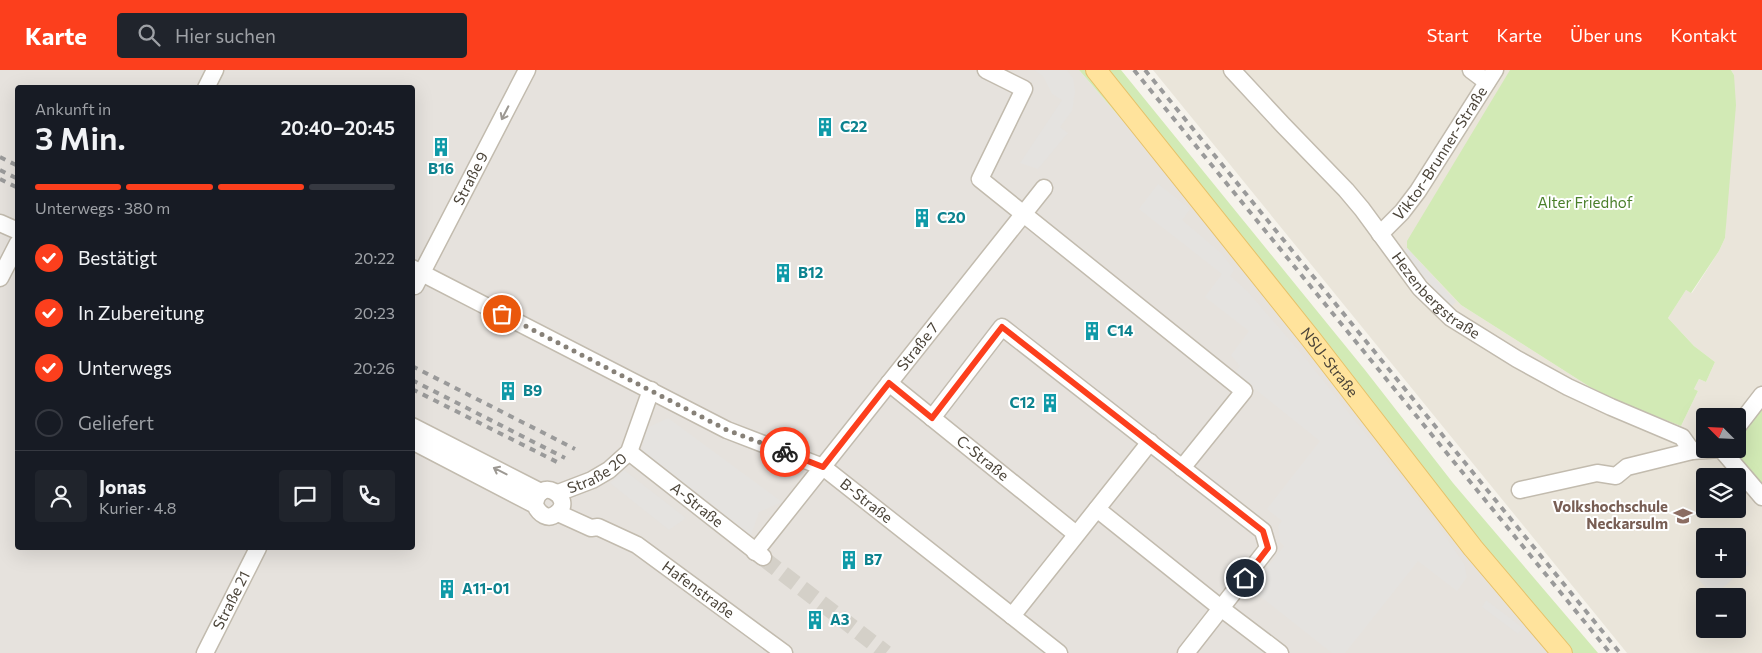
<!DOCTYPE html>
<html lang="de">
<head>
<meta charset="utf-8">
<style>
	:root { --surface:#171b24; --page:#20242c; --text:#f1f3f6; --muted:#9ea1a6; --line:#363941; --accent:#fc3f1d }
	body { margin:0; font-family:Commissioner,sans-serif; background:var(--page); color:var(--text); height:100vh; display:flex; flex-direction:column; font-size:19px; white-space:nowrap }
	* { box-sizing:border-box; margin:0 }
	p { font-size:16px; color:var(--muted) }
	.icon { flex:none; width:28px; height:28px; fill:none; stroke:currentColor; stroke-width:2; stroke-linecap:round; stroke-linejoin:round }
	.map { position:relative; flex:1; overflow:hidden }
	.details { position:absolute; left:15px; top:15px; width:400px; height:465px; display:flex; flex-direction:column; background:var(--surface); border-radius:5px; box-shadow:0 5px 20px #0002 }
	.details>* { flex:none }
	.needle { width:32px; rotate:294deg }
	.buttons { position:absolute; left:1696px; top:338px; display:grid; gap:10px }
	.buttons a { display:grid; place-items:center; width:50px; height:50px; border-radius:5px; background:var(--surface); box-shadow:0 5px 20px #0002; font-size:25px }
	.pin { position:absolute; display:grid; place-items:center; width:42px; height:42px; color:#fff; margin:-21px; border:2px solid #fff; border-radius:50%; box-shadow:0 1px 5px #0007 }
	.courier { position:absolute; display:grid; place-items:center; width:50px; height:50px; margin:-25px; border:4px solid #fc3f1d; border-radius:50%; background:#fff; color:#222; box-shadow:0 1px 6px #0007 }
	.head em { font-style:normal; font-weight:600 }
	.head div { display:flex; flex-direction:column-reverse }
	.head { display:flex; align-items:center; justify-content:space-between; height:85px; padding:0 20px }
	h1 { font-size:32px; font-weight:600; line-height:38px }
	.bar { display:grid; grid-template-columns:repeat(4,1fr); gap:8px 5px; align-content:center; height:60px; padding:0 20px }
	.bar i { height:6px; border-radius:4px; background:var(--line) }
	.bar .selected { background:var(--accent) }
	.bar p { grid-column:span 4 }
	.line { display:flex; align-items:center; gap:12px; padding:0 20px; border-top:1px solid var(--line) }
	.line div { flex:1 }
	.round { display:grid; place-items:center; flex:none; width:52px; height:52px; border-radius:5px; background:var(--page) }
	ol { padding:0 20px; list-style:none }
	li { display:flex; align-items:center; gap:15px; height:55px }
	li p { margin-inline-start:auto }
	li .icon { padding:5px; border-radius:50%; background:var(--accent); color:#fff; stroke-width:4 }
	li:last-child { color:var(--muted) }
	li i { width:28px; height:28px; border:2px solid var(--line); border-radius:50% }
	header { display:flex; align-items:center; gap:30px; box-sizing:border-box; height:70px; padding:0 25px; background:var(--accent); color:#fff }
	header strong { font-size:24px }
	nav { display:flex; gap:28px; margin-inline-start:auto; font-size:18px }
	.search { width:350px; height:45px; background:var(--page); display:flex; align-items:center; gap:12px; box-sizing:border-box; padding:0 18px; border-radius:5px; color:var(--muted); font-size:19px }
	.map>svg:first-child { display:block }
</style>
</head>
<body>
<header>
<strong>Karte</strong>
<div class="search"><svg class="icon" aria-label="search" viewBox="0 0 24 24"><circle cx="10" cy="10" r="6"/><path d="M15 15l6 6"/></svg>Hier suchen</div>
<nav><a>Start</a><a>Karte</a><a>Über uns</a><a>Kontakt</a></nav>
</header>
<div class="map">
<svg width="1762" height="583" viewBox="0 0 1762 583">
	<rect width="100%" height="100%" fill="#f6f3ec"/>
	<path fill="#eae5da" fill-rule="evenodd" d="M1153,0H1514L1407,178L1461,235L1590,317L1622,333L1681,356L1698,321L1694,319L1699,309L1706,312L1715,292L1694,276L1668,248L1686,220L1692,223L1719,181L1725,168L1734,5L1731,0H1762V333L1738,346H1705V379H1729L1762,419V583H1627ZM1705,406H1738V439H1705ZM1705,466H1738V499H1705ZM1705,526H1738V559H1705Z"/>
	<path fill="#e6e2dd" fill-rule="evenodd" d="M0,0H1079L1294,249L1558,583H0ZM18,18H412V478H18Z"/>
	<g fill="#d2eab5">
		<polygon points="1079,0 1121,0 1365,300 1453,413 1598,583 1558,583 1294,249"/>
		<polygon points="1510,0 1731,0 1734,5 1736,35 1725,168 1719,181 1691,223 1686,220 1668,248 1694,276 1715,292 1706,312 1699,309 1694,319 1698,321 1681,356 1622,333 1590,317 1461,235 1407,178 1407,171"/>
		<polygon points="1762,333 1762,419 1729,379 1738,379 1738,363"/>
	</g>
	<g fill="#e5e3e0">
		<polygon points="1034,0 1067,0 1073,8 1075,22 1072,41 1060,57 1068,63 1038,99 1020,93 1062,30 1052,24 1043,6"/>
		<polygon points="1158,114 1190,139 1182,150 1222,184 1234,200 1230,206 1247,221 1305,288 1437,454 1464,494 1467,507 1457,521 1418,491 1345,583 1332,583 1251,519 1284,476 1280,472 1278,456 1282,451 1267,439 1320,371 1235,303 1240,296 1231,285 1249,261 1205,227 1222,204 1139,139"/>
		<polygon points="1407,178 1456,232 1451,237 1402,183"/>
		<polygon points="668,348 782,432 759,442 751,465 642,380 647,358"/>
		<polygon points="624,400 686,448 669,460 610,413"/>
		<polygon points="1738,481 1749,494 1714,526 1699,510 1711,499 1738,499"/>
		<polygon points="1486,530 1523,558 1518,564 1482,537"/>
	</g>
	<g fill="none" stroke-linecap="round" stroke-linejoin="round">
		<polyline stroke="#d4d0c8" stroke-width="16" stroke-dasharray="16 8" stroke-linecap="butt" points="764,489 886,583"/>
		<g stroke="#c2bbae" stroke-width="19">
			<g id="minor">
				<polyline points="986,0 1024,19 980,109 1244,321 1182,398"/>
				<path id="s1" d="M1232,0L1283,55L1346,120L1362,139L1420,218L1451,248L1517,289L1568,317L1611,337L1682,367L1692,381"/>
				<polyline points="1471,0 1487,12"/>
				<polyline points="206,18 215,0"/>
				<polyline points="0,153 18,161"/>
				<path id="s2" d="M1380,164L1402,142L1418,121L1495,0"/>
				<path id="s3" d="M412,198L727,360L823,397L1059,583"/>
				<polyline points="0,208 18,173"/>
				<path id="s4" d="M415,216L527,0"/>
				<path id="s5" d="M889,313L1076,464"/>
				<polyline points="932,348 1002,257 1263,461 1268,478 1186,583"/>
				<polyline points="412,356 541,422 539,423"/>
				<polyline points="1738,356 1762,325"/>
				<path d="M412,371L535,435C539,444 548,451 557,443C576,428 538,404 535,435"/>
				<polyline points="1721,379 1762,427"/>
				<path id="s6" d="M629,382L763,487"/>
				<polyline points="1520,420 1597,403 1616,406 1627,397 1692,381 1721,379"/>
				<path id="s7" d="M558,423L592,410L609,400L629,382L651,320"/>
				<polyline points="1097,439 1222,539 1280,583"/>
				<path id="s8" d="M558,443L591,458L598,457L637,475L784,583"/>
				<path id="s9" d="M755,482L1044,118"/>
				<polyline points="1012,546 1150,372"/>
				<path id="s10" d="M205,583L258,478"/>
			</g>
		</g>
		<g stroke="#e6c16a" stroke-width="22">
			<g id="major">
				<path id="s11" d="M1096,0L1311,269L1473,478L1562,583"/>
			</g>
		</g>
		<use href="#minor" stroke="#fff" stroke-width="16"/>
		<use href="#major" stroke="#ffe39c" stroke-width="20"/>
		<g stroke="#9a9a9a" stroke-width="4" stroke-dasharray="6 6" stroke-linecap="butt">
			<polyline points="1134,0 1610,583"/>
			<polyline points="1145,0 1620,583"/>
			<polyline points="0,87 18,96"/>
			<polyline points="0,100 18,109"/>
			<polyline points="0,109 18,118"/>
			<polyline points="412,296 575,379"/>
			<polyline points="412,310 565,388"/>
			<polyline points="412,319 559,393"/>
		</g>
	</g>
	<defs><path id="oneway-shaft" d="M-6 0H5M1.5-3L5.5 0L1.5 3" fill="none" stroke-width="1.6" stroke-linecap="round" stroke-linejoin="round" transform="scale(1.25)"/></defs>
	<g stroke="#9c9892">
		<use href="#oneway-shaft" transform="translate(505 43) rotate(117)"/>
		<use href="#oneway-shaft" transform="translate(500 401) rotate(-153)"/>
	</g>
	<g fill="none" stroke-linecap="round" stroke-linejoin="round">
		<polyline stroke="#878178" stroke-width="5" stroke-dasharray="0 9" points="502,244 727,360 785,382"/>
		<polyline stroke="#fc3f1d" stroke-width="6" points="785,382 823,397 889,313 932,348 1002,257 1263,461 1268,478 1245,508"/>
	</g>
	<defs>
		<g id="building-bare" transform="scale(1.5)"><path d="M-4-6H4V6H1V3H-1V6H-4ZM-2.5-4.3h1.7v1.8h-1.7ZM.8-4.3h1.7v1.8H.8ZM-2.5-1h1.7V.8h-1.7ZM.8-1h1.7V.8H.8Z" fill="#0f9aa8" stroke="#fff" stroke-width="2.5" paint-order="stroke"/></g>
		<g id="university-bare" transform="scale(1.5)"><path d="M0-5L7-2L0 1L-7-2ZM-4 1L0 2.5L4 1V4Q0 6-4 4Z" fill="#8d6e63" stroke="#fff" stroke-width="2.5" paint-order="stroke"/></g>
	</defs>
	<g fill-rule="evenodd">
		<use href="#building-bare" x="825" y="57"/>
		<use href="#building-bare" x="441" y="77"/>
		<use href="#building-bare" x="922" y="148"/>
		<use href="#building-bare" x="783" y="203"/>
		<use href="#building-bare" x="1092" y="261"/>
		<use href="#building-bare" x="508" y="321"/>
		<use href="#building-bare" x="1050" y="333"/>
		<use href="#university-bare" x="1683" y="446"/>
		<use href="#building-bare" x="849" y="490"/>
		<use href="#building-bare" x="447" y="519"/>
		<use href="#building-bare" x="815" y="550"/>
	</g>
	<g text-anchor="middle" stroke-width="4" stroke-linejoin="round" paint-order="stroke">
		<g font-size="15" font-weight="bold" fill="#0d838f" stroke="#fff" text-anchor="start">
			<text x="840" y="62">C22</text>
			<text x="441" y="104" text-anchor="middle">B16</text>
			<text x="937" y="153">C20</text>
			<text x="798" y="208">B12</text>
			<text x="1107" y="266">C14</text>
			<text x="523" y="326">B9</text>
			<text x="1035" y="338" text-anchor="end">C12</text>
			<text x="864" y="495">B7</text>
			<text x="462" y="524">A11-01</text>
			<text x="830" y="555">A3</text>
		</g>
		<g font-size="15" fill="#4b4439" stroke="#fff">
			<text dy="5" stroke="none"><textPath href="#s2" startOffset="101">Viktor-Brunner-Straße</textPath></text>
			<text dy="5" stroke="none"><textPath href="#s4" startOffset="121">Straße 9</textPath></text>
			<text dy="5" stroke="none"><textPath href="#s1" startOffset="305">Hezenbergstraße</textPath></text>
			<text dy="5" stroke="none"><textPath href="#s9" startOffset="262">Straße 7</textPath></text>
			<text dy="5" stroke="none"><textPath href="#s11" startOffset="374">NSU-Straße</textPath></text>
			<text dy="5" stroke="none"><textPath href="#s5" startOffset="120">C-Straße</textPath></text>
			<text dy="5" stroke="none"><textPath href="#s7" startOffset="44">Straße 20</textPath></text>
			<text dy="5" stroke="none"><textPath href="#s3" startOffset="512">B-Straße</textPath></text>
			<text dy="5" stroke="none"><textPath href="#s6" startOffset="86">A-Straße</textPath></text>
			<text dy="5" stroke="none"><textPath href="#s8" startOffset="162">Hafenstraße</textPath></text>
			<text dy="5" stroke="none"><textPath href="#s10" startOffset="59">Straße 21</textPath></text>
		</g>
		<g font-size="15" fill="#4a7f2a" stroke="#fff">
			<text x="1585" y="138">Alter Friedhof</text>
		</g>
		<g font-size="15" font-weight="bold" fill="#785e54" stroke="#fff" text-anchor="end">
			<text x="1668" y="442">Volkshochschule<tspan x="1668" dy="17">Neckarsulm</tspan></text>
		</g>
	</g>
</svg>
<div class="buttons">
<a><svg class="needle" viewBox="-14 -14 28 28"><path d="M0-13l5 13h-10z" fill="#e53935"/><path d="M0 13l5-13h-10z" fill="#9ea1a6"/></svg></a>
<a><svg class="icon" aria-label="layers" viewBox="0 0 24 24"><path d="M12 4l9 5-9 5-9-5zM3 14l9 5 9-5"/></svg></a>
<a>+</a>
<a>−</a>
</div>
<div class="pin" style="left:502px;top:244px;background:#ea580c"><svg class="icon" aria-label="bag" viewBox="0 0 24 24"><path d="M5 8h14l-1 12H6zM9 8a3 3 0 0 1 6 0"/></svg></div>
<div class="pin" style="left:1245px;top:508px;background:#1f2937"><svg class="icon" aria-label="home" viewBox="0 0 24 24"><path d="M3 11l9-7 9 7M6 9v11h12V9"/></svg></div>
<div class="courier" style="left:785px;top:382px"><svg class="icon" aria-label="bike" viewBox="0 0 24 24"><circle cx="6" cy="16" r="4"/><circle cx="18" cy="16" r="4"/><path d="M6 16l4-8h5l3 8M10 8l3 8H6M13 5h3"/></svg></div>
<section class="details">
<div class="head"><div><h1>3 Min.</h1><p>Ankunft in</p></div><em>20:40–20:45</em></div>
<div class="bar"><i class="selected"></i><i class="selected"></i><i class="selected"></i><i></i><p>Unterwegs · 380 m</p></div>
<ol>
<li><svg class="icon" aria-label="check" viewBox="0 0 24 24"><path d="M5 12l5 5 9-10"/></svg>Bestätigt<p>20:22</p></li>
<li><svg class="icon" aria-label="check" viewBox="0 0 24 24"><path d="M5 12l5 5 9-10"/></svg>In Zubereitung<p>20:23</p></li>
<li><svg class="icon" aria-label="check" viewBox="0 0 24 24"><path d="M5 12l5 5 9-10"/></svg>Unterwegs<p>20:26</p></li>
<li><i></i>Geliefert</li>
</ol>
<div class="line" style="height:90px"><a class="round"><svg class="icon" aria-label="person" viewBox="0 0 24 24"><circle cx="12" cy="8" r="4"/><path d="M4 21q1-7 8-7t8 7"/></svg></a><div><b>Jonas</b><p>Kurier · 4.8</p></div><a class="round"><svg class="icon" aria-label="chat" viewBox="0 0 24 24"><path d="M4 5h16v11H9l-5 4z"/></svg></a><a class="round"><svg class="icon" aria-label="phone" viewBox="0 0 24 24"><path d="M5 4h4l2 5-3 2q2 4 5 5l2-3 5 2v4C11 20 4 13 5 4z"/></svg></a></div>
</section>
</div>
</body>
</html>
